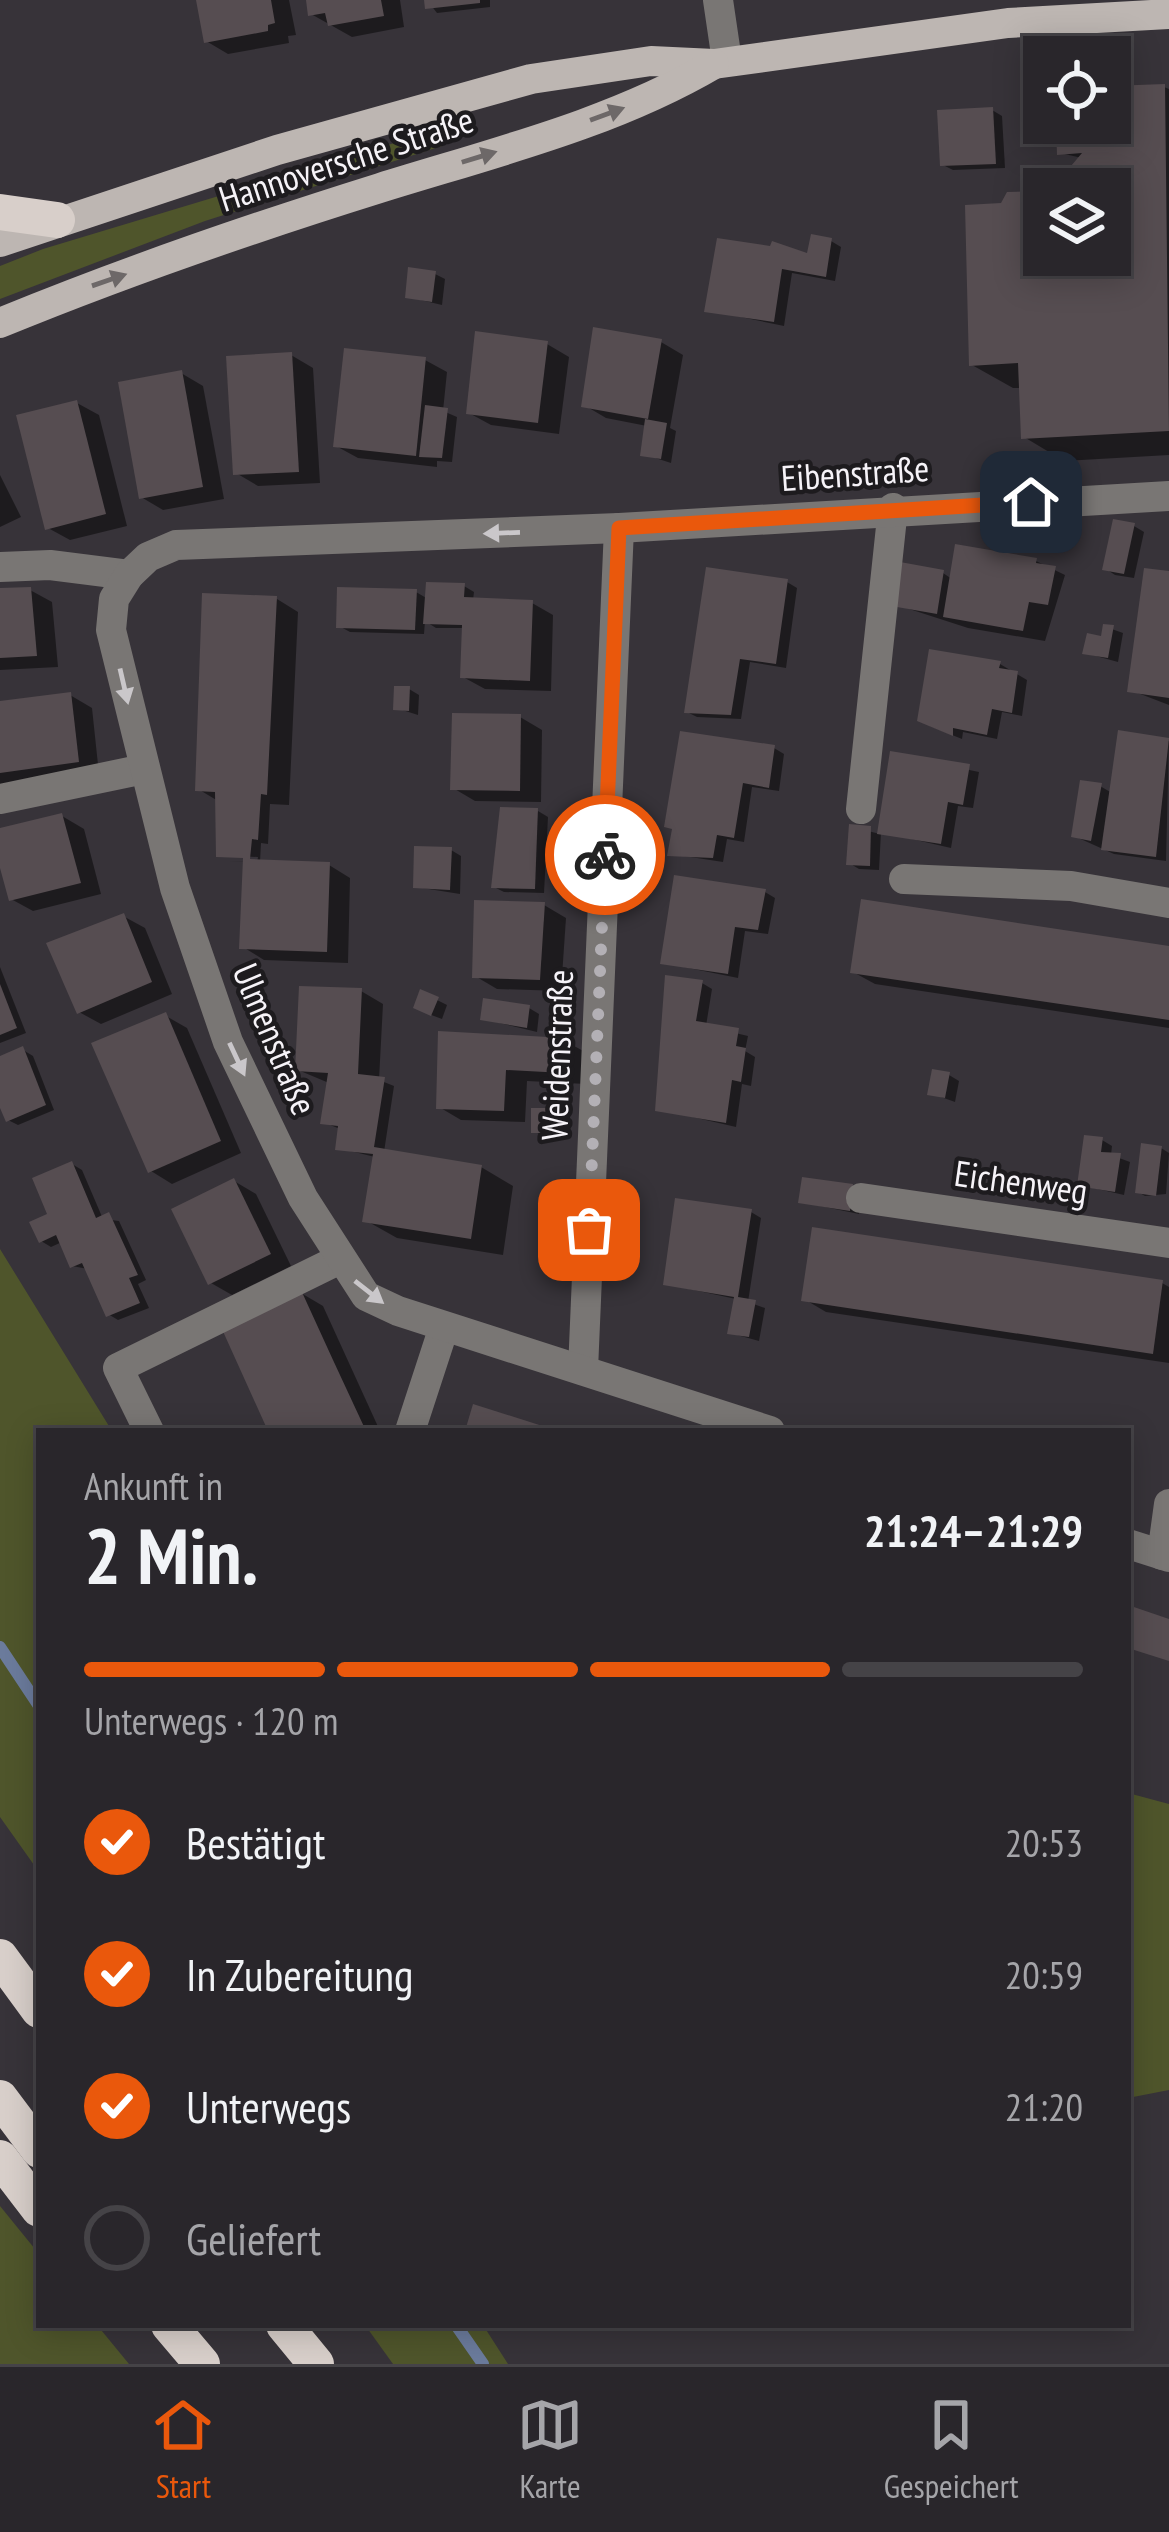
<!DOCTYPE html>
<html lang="de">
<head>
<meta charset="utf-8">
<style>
	:root { --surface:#29262b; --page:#353237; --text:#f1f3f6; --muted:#a5a5a9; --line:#454347; --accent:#ea580c }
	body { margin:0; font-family:"PT Sans Narrow",sans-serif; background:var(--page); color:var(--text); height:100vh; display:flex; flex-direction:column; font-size:45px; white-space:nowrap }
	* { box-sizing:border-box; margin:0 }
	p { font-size:39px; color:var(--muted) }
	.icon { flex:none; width:66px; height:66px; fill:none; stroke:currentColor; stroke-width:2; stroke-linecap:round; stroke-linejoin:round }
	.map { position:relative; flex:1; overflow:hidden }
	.details { position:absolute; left:36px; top:1428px; width:1095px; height:900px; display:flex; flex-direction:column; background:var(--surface); border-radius:0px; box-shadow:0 6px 30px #0003,0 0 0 3px var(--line) }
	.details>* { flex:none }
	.tools { position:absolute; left:1023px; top:36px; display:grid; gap:24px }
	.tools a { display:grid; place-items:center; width:108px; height:108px; border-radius:0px; background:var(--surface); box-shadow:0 6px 30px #0003,0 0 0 3px var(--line); font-size:60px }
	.pin { position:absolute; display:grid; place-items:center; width:102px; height:102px; color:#fff; margin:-51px; border-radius:24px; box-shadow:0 6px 18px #0006 }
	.courier { position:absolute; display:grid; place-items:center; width:120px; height:120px; margin:-60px; border:9px solid #ea580c; border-radius:50%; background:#fff; color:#222; box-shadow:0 3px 15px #0007 }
	.head em { font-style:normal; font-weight:700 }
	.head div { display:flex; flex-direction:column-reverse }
	.head { display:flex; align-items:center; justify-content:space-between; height:204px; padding:0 48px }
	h1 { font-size:78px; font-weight:700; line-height:90px }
	.bar { display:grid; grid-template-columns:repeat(4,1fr); gap:18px 12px; align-content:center; height:144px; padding:0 48px }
	.bar i { height:15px; border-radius:9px; background:var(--line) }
	.bar .current { background:var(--accent) }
	.bar p { grid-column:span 4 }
	ol { padding:0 48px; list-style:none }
	li { display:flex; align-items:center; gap:36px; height:132px }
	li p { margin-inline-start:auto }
	li .icon { padding:12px; border-radius:50%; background:var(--accent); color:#fff; stroke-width:4 }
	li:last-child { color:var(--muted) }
	li i { width:66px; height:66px; border:6px solid var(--line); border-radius:50% }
	.menu { display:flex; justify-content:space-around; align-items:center; height:168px; border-top:3px solid var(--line); background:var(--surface); font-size:33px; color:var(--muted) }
	.menu a { display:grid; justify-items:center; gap:6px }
	.menu .current { color:var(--accent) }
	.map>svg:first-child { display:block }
</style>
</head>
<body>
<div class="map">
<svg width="1169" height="2364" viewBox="0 0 1169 2364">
	<rect width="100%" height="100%" fill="#373339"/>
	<g fill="#4f552b">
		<polygon points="464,122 467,129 442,146 205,221 0,299 0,266 43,249"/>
		<polygon points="0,1249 112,1431 39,1431 39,1872 0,1817"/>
		<polygon points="1128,1793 1169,1804 1169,2090 1128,2098"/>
		<polygon points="0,2206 39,2254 39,2325 97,2325 129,2364 0,2364"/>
		<polygon points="365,2325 483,2325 508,2364 393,2364"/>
	</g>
	<g fill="#0007">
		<polygon points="200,0 289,0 296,35 288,36 289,43 228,54 206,41"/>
		<polygon points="309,0 400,0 404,27 352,37 311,14"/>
		<polygon points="427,0 490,0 490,7 437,13"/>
		<polygon points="1164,87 1169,89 1169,455 1064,461 1024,437 1022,388 1013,388 972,365 1002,206 1044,194 1044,255 1110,255 1110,189 1074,189 1082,158 1060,153 1059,123 1110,123 1110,89"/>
		<polygon points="992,110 1002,116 1005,168 953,170 943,165"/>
		<polygon points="831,241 841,247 835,281 792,273 784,326 707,310 719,242 809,257"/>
		<polygon points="435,274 445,279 442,305 408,297"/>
		<polygon points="661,342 683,355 670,428 676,431 671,463 643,454 647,426 606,418 584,405"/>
		<polygon points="547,344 569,357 559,434 491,425 469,413"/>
		<polygon points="291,355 313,368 320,483 258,486 236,473"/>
		<polygon points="425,360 447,372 443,411 457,417 452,462 437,461 437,467 358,458 336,446"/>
		<polygon points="181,373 203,386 224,499 163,510 141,497"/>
		<polygon points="77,403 99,415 127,526 70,540 48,528"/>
		<polygon points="0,475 21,517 0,527"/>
		<polygon points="1134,526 1144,532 1134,578 1115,575 1106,569"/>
		<polygon points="1036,561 1065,575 1045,641 968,628 900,606 943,573 952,579"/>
		<polygon points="1169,574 1169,705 1130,690"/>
		<polygon points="787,582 797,588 786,668 750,662 741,719 697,717 687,712"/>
		<polygon points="464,586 474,592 473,600 532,603 553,615 551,691 485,689 463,677 465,628 436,628 425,621 424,634 350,632 339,626 416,592 428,599"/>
		<polygon points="30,590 52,602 58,667 0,670 0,591"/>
		<polygon points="277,599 298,612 289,805 270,804 268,844 261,843 260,862 329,865 350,878 348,963 264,960 243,947 245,862 229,861 257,863 258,857 219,855 218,801 198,789"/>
		<polygon points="1106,627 1123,633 1118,662 1085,653 1103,639"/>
		<polygon points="1000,664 1027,680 1022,716 1002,712 997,739 963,732 962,739 930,726"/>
		<polygon points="409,689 419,695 418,715 396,708"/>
		<polygon points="70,695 92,708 99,774 0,786 0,704"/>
		<polygon points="520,717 542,730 541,802 475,801 453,788"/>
		<polygon points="1120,733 1169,741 1166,861 1114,854 1074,836 1100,786 1112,793"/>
		<polygon points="774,748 784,754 779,791 752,787 744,842 727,839 723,862 671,854"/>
		<polygon points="893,754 979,772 973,808 958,806 951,848 881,832 879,870 859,869 849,863 852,827 880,834"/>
		<polygon points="538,811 548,817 544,893 504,892 494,887"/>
		<polygon points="62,816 84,829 101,894 33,911 11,899 0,831"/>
		<polygon points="451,850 461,856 460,894 416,887"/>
		<polygon points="765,892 775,898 768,934 745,931 738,978 664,963"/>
		<polygon points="544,905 566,918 561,991 497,989 475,976"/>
		<polygon points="123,916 145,928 172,994 101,1024 79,1012"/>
		<polygon points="1169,949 1169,1028 875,984 853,972"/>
		<polygon points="0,967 26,1033 0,1043"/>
		<polygon points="702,983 712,989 706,1026 748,1036 745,1051 755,1057 751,1086 742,1084 736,1127 658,1109"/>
		<polygon points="361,991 383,1004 379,1080 394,1086 384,1152 481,1167 513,1186 503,1255 397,1238 365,1220 375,1157 338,1148 340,1129 323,1122 329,1083 298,1070"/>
		<polygon points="437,1000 447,1005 442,1019 426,1013"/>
		<polygon points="529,1008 539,1014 537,1032 483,1019"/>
		<polygon points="166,1016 187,1028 241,1153 172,1184 151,1171"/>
		<polygon points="441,1034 565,1041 587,1053 586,1084 527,1081 525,1122 461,1120 439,1107"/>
		<polygon points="23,1050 33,1056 54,1110 18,1125 8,1120 0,1099 0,1059"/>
		<polygon points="949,1075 959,1081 955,1102 930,1093"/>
		<polygon points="560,1111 570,1117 571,1137 544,1137 534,1131"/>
		<polygon points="1102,1140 1112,1146 1111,1155 1130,1162 1124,1195 1080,1185"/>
		<polygon points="1161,1148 1169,1153 1166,1194 1145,1196 1138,1192"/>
		<polygon points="72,1164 82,1170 103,1219 119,1221 146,1280 138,1284 149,1308 118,1320 108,1314 88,1269 72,1266 62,1242 51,1247 41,1241"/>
		<polygon points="234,1181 256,1194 291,1266 232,1295 211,1283"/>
		<polygon points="862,1193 859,1214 801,1202"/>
		<polygon points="751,1212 761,1218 748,1302 765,1308 759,1341 730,1333 736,1299 666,1284"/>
		<polygon points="1162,1283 1169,1287 1169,1363 826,1312 804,1299"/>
		<polygon points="301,1293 323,1306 380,1431 271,1431"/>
	</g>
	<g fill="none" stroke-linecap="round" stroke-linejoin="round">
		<g stroke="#6b7b9c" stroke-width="12">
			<polyline points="0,1647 39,1706"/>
			<polyline points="456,2325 483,2364"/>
		</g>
	</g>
	<g fill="#564d51">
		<polygon points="196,0 271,0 275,23 268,25 268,31 204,43"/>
		<polygon points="306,0 381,0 384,16 328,26 325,13 308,16"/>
		<polygon points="424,0 480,0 480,3 425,9"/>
		<polygon points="1165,84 1169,431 1021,439 1018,363 969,366 965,205 1001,203 1007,192 1044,191 1044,255 1110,255 1110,189 1071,189 1071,166 1082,153 1057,155 1056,123 1110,123 1110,86"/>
		<polygon points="993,107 996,164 940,166 937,110"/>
		<polygon points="811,234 832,238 826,277 782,269 774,322 704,312 717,238 770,246 772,241 807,253"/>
		<polygon points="408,267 436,271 432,302 405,298"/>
		<polygon points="593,327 662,339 648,419 581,407"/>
		<polygon points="475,331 548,341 538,423 466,414"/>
		<polygon points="344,348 426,357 416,456 333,447"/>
		<polygon points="292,352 299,472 233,475 226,356"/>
		<polygon points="182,370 203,487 139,499 118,382"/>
		<polygon points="77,400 106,514 45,530 16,415"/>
		<polygon points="425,405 448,408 442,458 419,457"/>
		<polygon points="645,419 667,423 661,459 640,456"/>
		<polygon points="1113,519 1135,523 1124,574 1102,570"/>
		<polygon points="955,544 1037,558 1036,563 1056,566 1048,605 1029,602 1023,631 943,617"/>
		<polygon points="900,562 944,570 937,614 897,607"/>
		<polygon points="706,567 788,579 776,664 740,659 731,715 684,713"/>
		<polygon points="1144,568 1169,571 1169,698 1127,692"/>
		<polygon points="426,582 465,583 464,597 533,600 530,681 460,678 462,625 423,624"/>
		<polygon points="31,587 37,656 0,658 0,588"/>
		<polygon points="337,587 417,589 415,630 336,628"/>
		<polygon points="202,593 277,596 267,795 261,794 258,840 252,839 250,859 330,862 327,952 239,949 243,858 216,857 215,792 195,791"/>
		<polygon points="1103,624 1114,625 1108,658 1082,654 1087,633 1101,636"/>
		<polygon points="929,649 1001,661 999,668 1018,671 1012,713 992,709 987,735 953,728 953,736 917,721"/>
		<polygon points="394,686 410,686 409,711 393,710"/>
		<polygon points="71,692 79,762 0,773 0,701"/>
		<polygon points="452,713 521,714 520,791 450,790"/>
		<polygon points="1118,730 1169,738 1156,857 1101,850"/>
		<polygon points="680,731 775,745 769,788 743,783 734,838 717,835 713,858 667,856 672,829 664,827"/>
		<polygon points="890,751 970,764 963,805 948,802 941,844 877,834"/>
		<polygon points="1080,780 1102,783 1091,841 1071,837"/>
		<polygon points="500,807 538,808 535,889 491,888"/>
		<polygon points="62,813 81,883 9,901 0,868 0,828"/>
		<polygon points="849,824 871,826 870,866 846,865"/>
		<polygon points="414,846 452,847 450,890 413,888"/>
		<polygon points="674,875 766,889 758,930 735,927 728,974 660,964"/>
		<polygon points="861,899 1169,946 1169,1020 850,973"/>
		<polygon points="474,900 545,902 540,980 472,978"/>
		<polygon points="124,913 152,982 77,1014 46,943"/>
		<polygon points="665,975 703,980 696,1021 739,1028 736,1046 746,1048 741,1082 732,1080 726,1123 655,1111"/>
		<polygon points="0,984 17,1028 0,1035"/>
		<polygon points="299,986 362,988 358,1074 385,1077 374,1147 482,1165 471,1239 362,1222 373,1154 335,1150 338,1126 320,1124 328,1073 295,1071"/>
		<polygon points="420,989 439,997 431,1016 413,1008"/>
		<polygon points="483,998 530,1005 527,1028 480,1020"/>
		<polygon points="166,1012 221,1141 148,1173 91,1043"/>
		<polygon points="438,1031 566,1038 564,1073 506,1070 504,1111 436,1109"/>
		<polygon points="23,1046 46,1105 6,1122 0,1108 0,1056"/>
		<polygon points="932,1069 950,1072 945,1098 927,1095"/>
		<polygon points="531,1108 561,1108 562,1133 531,1133"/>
		<polygon points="1084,1135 1103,1137 1101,1152 1121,1153 1115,1192 1077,1186"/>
		<polygon points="1141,1143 1162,1146 1156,1196 1135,1193"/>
		<polygon points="72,1161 96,1218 109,1212 138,1275 129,1278 140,1303 106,1317 82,1263 70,1268 56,1235 39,1243 29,1222 47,1214 32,1178"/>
		<polygon points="802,1177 853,1184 850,1211 798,1203"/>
		<polygon points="234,1178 271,1254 208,1285 171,1209"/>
		<polygon points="675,1198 752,1209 738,1297 756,1300 749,1337 727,1334 734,1297 663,1285"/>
		<polygon points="812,1227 1163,1280 1153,1354 801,1301"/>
		<polygon points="301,1290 333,1360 366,1431 268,1431 221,1327"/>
		<polygon points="473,1404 555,1430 555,1431 465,1431"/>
		<polygon points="1128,1605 1169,1619 1169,1661 1128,1648"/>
	</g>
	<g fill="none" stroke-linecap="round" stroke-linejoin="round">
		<g stroke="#797674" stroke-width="30">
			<polyline points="718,0 727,61"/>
			<polyline points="0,567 50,565 129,575"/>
			<polyline points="0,799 144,769"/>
			<polyline points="861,809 893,508"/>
			<polyline points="904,879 1071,886 1169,903"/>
			<polyline points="861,1198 1169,1243"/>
			<polyline points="583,1370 619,528"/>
			<polyline points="149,1431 118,1368 338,1260"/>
			<polyline points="410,1431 444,1327"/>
			<polyline points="770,1431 398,1311 366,1296 303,1198 228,1042 175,888 111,630 114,599 129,575 148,557 176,545 619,528 1169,496"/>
			<polyline points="1128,1544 1169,1557"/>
			<polyline points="1162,1555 1169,1504"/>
		</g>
		<g stroke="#bdb6b2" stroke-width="30">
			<polyline points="0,242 277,150 531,79 651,61 714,64 1008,23 1169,14"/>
			<path d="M0,323C124,272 252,228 380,188C492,153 612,124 714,64"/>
		</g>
		<g stroke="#d8cfca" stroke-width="36">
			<polyline points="0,212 57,220"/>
			<polyline points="0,1957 39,2010"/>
			<polyline points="0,2098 39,2150"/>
			<polyline points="0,2158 39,2209"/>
			<polyline points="169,2325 202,2364"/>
			<polyline points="284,2325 316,2364"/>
		</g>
	</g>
	<defs><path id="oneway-solid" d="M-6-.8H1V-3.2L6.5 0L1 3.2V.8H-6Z" transform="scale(3)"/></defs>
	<g fill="#6d6868">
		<use href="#oneway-solid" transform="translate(607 114) rotate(-20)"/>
		<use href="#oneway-solid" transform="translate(479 157) rotate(-17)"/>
		<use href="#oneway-solid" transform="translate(109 280) rotate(-19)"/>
	</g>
	<g fill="#cac7ca">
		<use href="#oneway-solid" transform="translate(502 533) rotate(178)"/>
		<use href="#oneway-solid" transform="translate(124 686) rotate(77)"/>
		<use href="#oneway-solid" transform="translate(237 1059) rotate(65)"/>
		<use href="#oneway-solid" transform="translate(369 1292) rotate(38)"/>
	</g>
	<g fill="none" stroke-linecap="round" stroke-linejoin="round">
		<polyline stroke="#b3b0b5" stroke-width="12" stroke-dasharray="0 21.6" points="589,1230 605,855"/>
		<polyline stroke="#ea580c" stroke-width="15" points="605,855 619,528 1031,502"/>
	</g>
	<g text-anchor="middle" stroke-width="9" stroke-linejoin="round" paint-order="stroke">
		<g font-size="36" fill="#f6f3f8" stroke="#1d1b1e">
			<text transform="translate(346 159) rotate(-18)" y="13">Hannoversche Straße</text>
			<text transform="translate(855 473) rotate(-4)" y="13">Eibenstraße</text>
			<text transform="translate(275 1039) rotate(67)" y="13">Ulmenstraße</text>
			<text transform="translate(557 1055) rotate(-88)" y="13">Weidenstraße</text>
			<text transform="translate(1021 1182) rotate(8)" y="13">Eichenweg</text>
		</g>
	</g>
</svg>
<div class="tools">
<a><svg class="icon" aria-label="locate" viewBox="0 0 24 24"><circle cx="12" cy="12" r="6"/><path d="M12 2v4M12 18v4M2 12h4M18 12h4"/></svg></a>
<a><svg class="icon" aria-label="layers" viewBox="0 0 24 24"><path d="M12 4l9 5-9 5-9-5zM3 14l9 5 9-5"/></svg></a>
</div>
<div class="pin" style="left:589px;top:1230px;background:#ea580c"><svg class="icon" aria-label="bag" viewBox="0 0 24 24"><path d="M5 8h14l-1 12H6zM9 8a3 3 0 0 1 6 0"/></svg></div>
<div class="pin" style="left:1031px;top:502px;background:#1f2937"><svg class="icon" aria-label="home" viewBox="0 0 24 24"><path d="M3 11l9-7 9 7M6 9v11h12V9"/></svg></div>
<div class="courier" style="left:605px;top:855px"><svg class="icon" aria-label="bike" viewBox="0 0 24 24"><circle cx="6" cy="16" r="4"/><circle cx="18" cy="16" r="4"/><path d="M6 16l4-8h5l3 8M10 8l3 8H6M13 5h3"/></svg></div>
<section class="details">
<div class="head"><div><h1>2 Min.</h1><p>Ankunft in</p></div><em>21:24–21:29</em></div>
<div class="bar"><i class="current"></i><i class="current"></i><i class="current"></i><i></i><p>Unterwegs · 120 m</p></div>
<ol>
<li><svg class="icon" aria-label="check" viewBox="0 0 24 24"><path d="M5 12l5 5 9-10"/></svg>Bestätigt<p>20:53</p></li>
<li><svg class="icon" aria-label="check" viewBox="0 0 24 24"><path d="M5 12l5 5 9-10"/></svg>In Zubereitung<p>20:59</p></li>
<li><svg class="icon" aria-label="check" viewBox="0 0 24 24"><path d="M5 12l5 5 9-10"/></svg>Unterwegs<p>21:20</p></li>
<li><i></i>Geliefert</li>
</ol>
</section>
</div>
<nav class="menu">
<a class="current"><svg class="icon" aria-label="home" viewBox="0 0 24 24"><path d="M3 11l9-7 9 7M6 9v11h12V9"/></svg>Start</a>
<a><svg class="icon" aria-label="map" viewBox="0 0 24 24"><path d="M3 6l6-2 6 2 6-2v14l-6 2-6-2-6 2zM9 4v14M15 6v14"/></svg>Karte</a>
<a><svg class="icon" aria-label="saved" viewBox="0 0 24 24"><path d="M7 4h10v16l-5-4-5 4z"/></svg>Gespeichert</a>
</nav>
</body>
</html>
